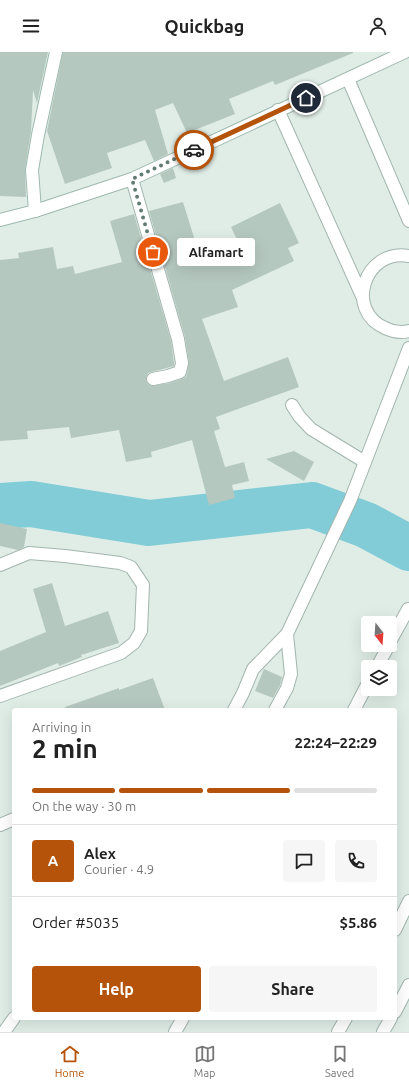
<!DOCTYPE html>
<html lang="en">
<head>
<meta charset="utf-8">
<style>
	:root { --surface:#fff; --page:#f6f6f6; --text:#222; --muted:#767676; --line:#e0e0e0; --accent:#b45309 }
	body { margin:0; font-family:Ubuntu,sans-serif; background:var(--page); color:var(--text); height:100vh; display:flex; flex-direction:column; font-size:15px; white-space:nowrap }
	* { box-sizing:border-box; margin:0 }
	p { font-size:13px; color:var(--muted) }
	.icon { flex:none; width:22px; height:22px; fill:none; stroke:currentColor; stroke-width:2; stroke-linecap:round; stroke-linejoin:round }
	.map { position:relative; flex:1; overflow:hidden }
	.side { position:absolute; left:12px; top:656px; width:385px; height:312px; display:flex; flex-direction:column; background:var(--surface); border-radius:4px; box-shadow:0 4px 16px #0002 }
	.side>* { flex:none }
	.needle { width:26px; rotate:163deg }
	.fabs { position:absolute; left:361px; top:564px; display:grid; gap:8px }
	.fabs a { display:grid; place-items:center; width:36px; height:36px; border-radius:4px; background:var(--surface); box-shadow:0 4px 16px #0002; font-size:20px }
	.pin { position:absolute; display:grid; place-items:center; width:34px; height:34px; color:#fff; margin:-17px; border:2px solid #fff; border-radius:50%; box-shadow:0 1px 4px #0007 }
	.courier { position:absolute; display:grid; place-items:center; width:40px; height:40px; margin:-20px; border:3px solid #b45309; border-radius:50%; background:#fff; color:#222; box-shadow:0 1px 5px #0007 }
	.bubble { position:absolute; height:28px; border-radius:4px; background:var(--surface); box-shadow:0 4px 16px #0002; font-size:13px; font-weight:700; line-height:28px; text-align:center }
	.headline em { font-style:normal; font-weight:700 }
	.headline div { display:flex; flex-direction:column-reverse }
	.headline { display:flex; align-items:center; justify-content:space-between; height:68px; padding:0 20px }
	h1 { font-size:26px; font-weight:700; line-height:30px }
	.bar { display:grid; grid-template-columns:repeat(4,1fr); gap:6px 4px; align-content:center; height:48px; padding:0 20px }
	.bar i { height:5px; border-radius:3px; background:var(--line) }
	.bar .selected { background:var(--accent) }
	.bar p { grid-column:span 4 }
	.line { display:flex; align-items:center; gap:10px; padding:0 20px; border-top:1px solid var(--line) }
	.line div { flex:1 }
	.round { display:grid; place-items:center; flex:none; width:42px; height:42px; border-radius:4px; background:var(--page) }
	.button { display:flex; gap:8px; margin-top:auto; padding:8px 20px }
	.button a { flex:1; height:46px; border-radius:4px; background:var(--accent); color:#fff; font-size:16px; font-weight:700; line-height:46px; text-align:center }
	.button a+a { background:var(--page); color:var(--text) }
	header { display:flex; justify-content:space-between; align-items:center; height:52px; padding:0 20px; background:var(--surface); font-size:18px; font-weight:700 }
	.tab-bar { display:flex; justify-content:space-around; align-items:center; height:56px; border-top:1px solid var(--line); background:var(--surface); font-size:11px; color:var(--muted) }
	.tab-bar a { display:grid; justify-items:center; gap:2px }
	.tab-bar .selected { color:var(--accent) }
	.map>svg:first-child { display:block }
</style>
</head>
<body>
<header><svg class="icon" aria-label="menu" viewBox="0 0 24 24"><path d="M4 6h16M4 12h16M4 18h16"/></svg>Quickbag<svg class="icon" aria-label="person" viewBox="0 0 24 24"><circle cx="12" cy="8" r="4"/><path d="M4 21q1-7 8-7t8 7"/></svg></header>
<div class="map">
<svg width="409" height="980" viewBox="0 0 409 980">
	<rect width="100%" height="100%" fill="#e0ede7"/>
	<g fill="none" stroke-linecap="round" stroke-linejoin="round">
		<polyline stroke="#82ccd7" stroke-width="46" points="0,454 31,452 149,471 312,453 366,473 409,496"/>
	</g>
	<g fill="#b5c8c0">
		<polygon points="0,0 48,0 37,51 33,38 31,79 25,117 26,145 0,144"/>
		<polygon points="63,0 353,0 353,1 275,33 273,29 229,47 235,62 187,81 173,51 155,58 168,102 154,109 145,88 107,101 112,116 65,132 47,79"/>
		<polygon points="173,116 176,126 164,131 160,122"/>
		<polygon points="183,150 201,208 238,190 231,175 280,151 299,191 288,196 294,209 232,238 238,255 202,267 224,329 288,305 299,335 216,365 220,377 214,379 225,415 244,410 249,429 232,433 235,446 209,453 192,388 151,400 152,405 126,410 119,378 71,386 69,375 27,379 28,387 0,389 0,208 19,206 18,201 53,195 57,217 73,214 75,222 122,210 110,169 134,162 171,289 174,311 174,314 148,321 146,325 146,329 148,332 151,334 170,331 182,327 186,325 187,322 189,310 185,285 149,159"/>
		<polygon points="294,399 314,410 304,429 266,407"/>
		<polygon points="0,471 27,477 24,495 18,498 0,494"/>
		<polygon points="52,531 65,574 108,559 119,591 81,603 82,605 59,614 58,611 0,634 0,599 46,580 33,537"/>
		<polygon points="264,617 282,625 280,633 273,646 255,639"/>
		<polygon points="153,626 165,658 66,658 65,655 119,636 119,638"/>
	</g>
	<g fill="none" stroke-linecap="round" stroke-linejoin="round">
		<g stroke="#a2b5ae" stroke-width="14">
			<polyline id="lane" points="292,353 299,364 311,377 365,410"/>
		</g>
		<g stroke="#a2b5ae" stroke-width="14">
			<g id="street">
				<polyline points="348,27 409,169"/>
				<polyline points="278,58 362,244"/>
				<polyline points="132,127 178,287 182,311 180,320 168,324 153,327"/>
				<path d="M409,204C365,196 344,258 385,276C393,280 401,281 409,279"/>
				<polyline points="0,513 29,501 65,504 120,511 131,515 143,533 141,579 134,591 121,601 0,644"/>
				<polyline points="390,590 408,557"/>
				<polyline points="377,615 389,593"/>
				<polyline points="234,658 243,641 253,617 287,582 350,449 409,296"/>
				<polyline points="275,658 287,636 291,622 287,582"/>
				<polyline points="354,658 368,631"/>
				<polyline points="0,773 14,767"/>
				<polyline points="395,878 409,849"/>
				<polyline points="395,960 409,933"/>
				<polyline points="4,980 14,966"/>
				<polyline points="175,980 183,966"/>
				<polyline points="338,980 346,966"/>
				<polyline points="383,980 391,966"/>
			</g>
		</g>
		<g stroke="#9db9af" stroke-width="14">
			<g id="secondary">
				<polyline points="35,159 32,118 38,83 56,0"/>
				<polyline points="0,168 35,159 132,127 405,0"/>
			</g>
		</g>
		<use href="#lane" stroke="#fff" stroke-width="12"/>
		<use href="#street" stroke="#fff" stroke-width="12"/>
		<use href="#secondary" stroke="#fff" stroke-width="12"/>
	</g>
	<g fill="none" stroke-linecap="round" stroke-linejoin="round">
		<polyline stroke="#637c73" stroke-width="4" stroke-dasharray="0 7.2" points="153,200 132,127 194,98"/>
		<polyline stroke="#b45309" stroke-width="5" points="194,98 306,46"/>
	</g>
</svg>
<div class="fabs">
<a><svg class="needle" viewBox="-14 -14 28 28"><path d="M0-13l5 13h-10z" fill="#e53935"/><path d="M0 13l5-13h-10z" fill="#767676"/></svg></a>
<a><svg class="icon" aria-label="layers" viewBox="0 0 24 24"><path d="M12 4l9 5-9 5-9-5zM3 14l9 5 9-5"/></svg></a>
</div>
<div class="pin" style="left:153px;top:200px;background:#ea580c"><svg class="icon" aria-label="bag" viewBox="0 0 24 24"><path d="M5 8h14l-1 12H6zM9 8a3 3 0 0 1 6 0"/></svg></div>
<div class="pin" style="left:306px;top:46px;background:#1f2937"><svg class="icon" aria-label="home" viewBox="0 0 24 24"><path d="M3 11l9-7 9 7M6 9v11h12V9"/></svg></div>
<div class="courier" style="left:194px;top:98px"><svg class="icon" aria-label="car" viewBox="0 0 24 24"><path d="M5 17H2v-5l4-1 3-4h7l3 4 3 1v5h-3M9 17h6M6 11h13"/><circle cx="7" cy="17" r="2"/><circle cx="17" cy="17" r="2"/></svg></div>
<div class="bubble" style="left:177px;top:186px;width:78px">Alfamart</div>
<section class="side">
<div class="headline"><div><h1>2 min</h1><p>Arriving in</p></div><em>22:24–22:29</em></div>
<div class="bar"><i class="selected"></i><i class="selected"></i><i class="selected"></i><i></i><p>On the way · 30 m</p></div>
<div class="line" style="height:72px"><b class="round" style="background:var(--accent);color:#fff">A</b><div><b>Alex</b><p>Courier · 4.9</p></div><a class="round"><svg class="icon" aria-label="chat" viewBox="0 0 24 24"><path d="M4 5h16v11H9l-5 4z"/></svg></a><a class="round"><svg class="icon" aria-label="phone" viewBox="0 0 24 24"><path d="M5 4h4l2 5-3 2q2 4 5 5l2-3 5 2v4C11 20 4 13 5 4z"/></svg></a></div>
<div class="line" style="height:52px"><div>Order #5035</div><b>$5.86</b></div>
<div class="button"><a>Help</a><a>Share</a></div>
</section>
</div>
<nav class="tab-bar">
<a class="selected"><svg class="icon" aria-label="home" viewBox="0 0 24 24"><path d="M3 11l9-7 9 7M6 9v11h12V9"/></svg>Home</a>
<a><svg class="icon" aria-label="map" viewBox="0 0 24 24"><path d="M3 6l6-2 6 2 6-2v14l-6 2-6-2-6 2zM9 4v14M15 6v14"/></svg>Map</a>
<a><svg class="icon" aria-label="saved" viewBox="0 0 24 24"><path d="M7 4h10v16l-5-4-5 4z"/></svg>Saved</a>
</nav>
</body>
</html>
